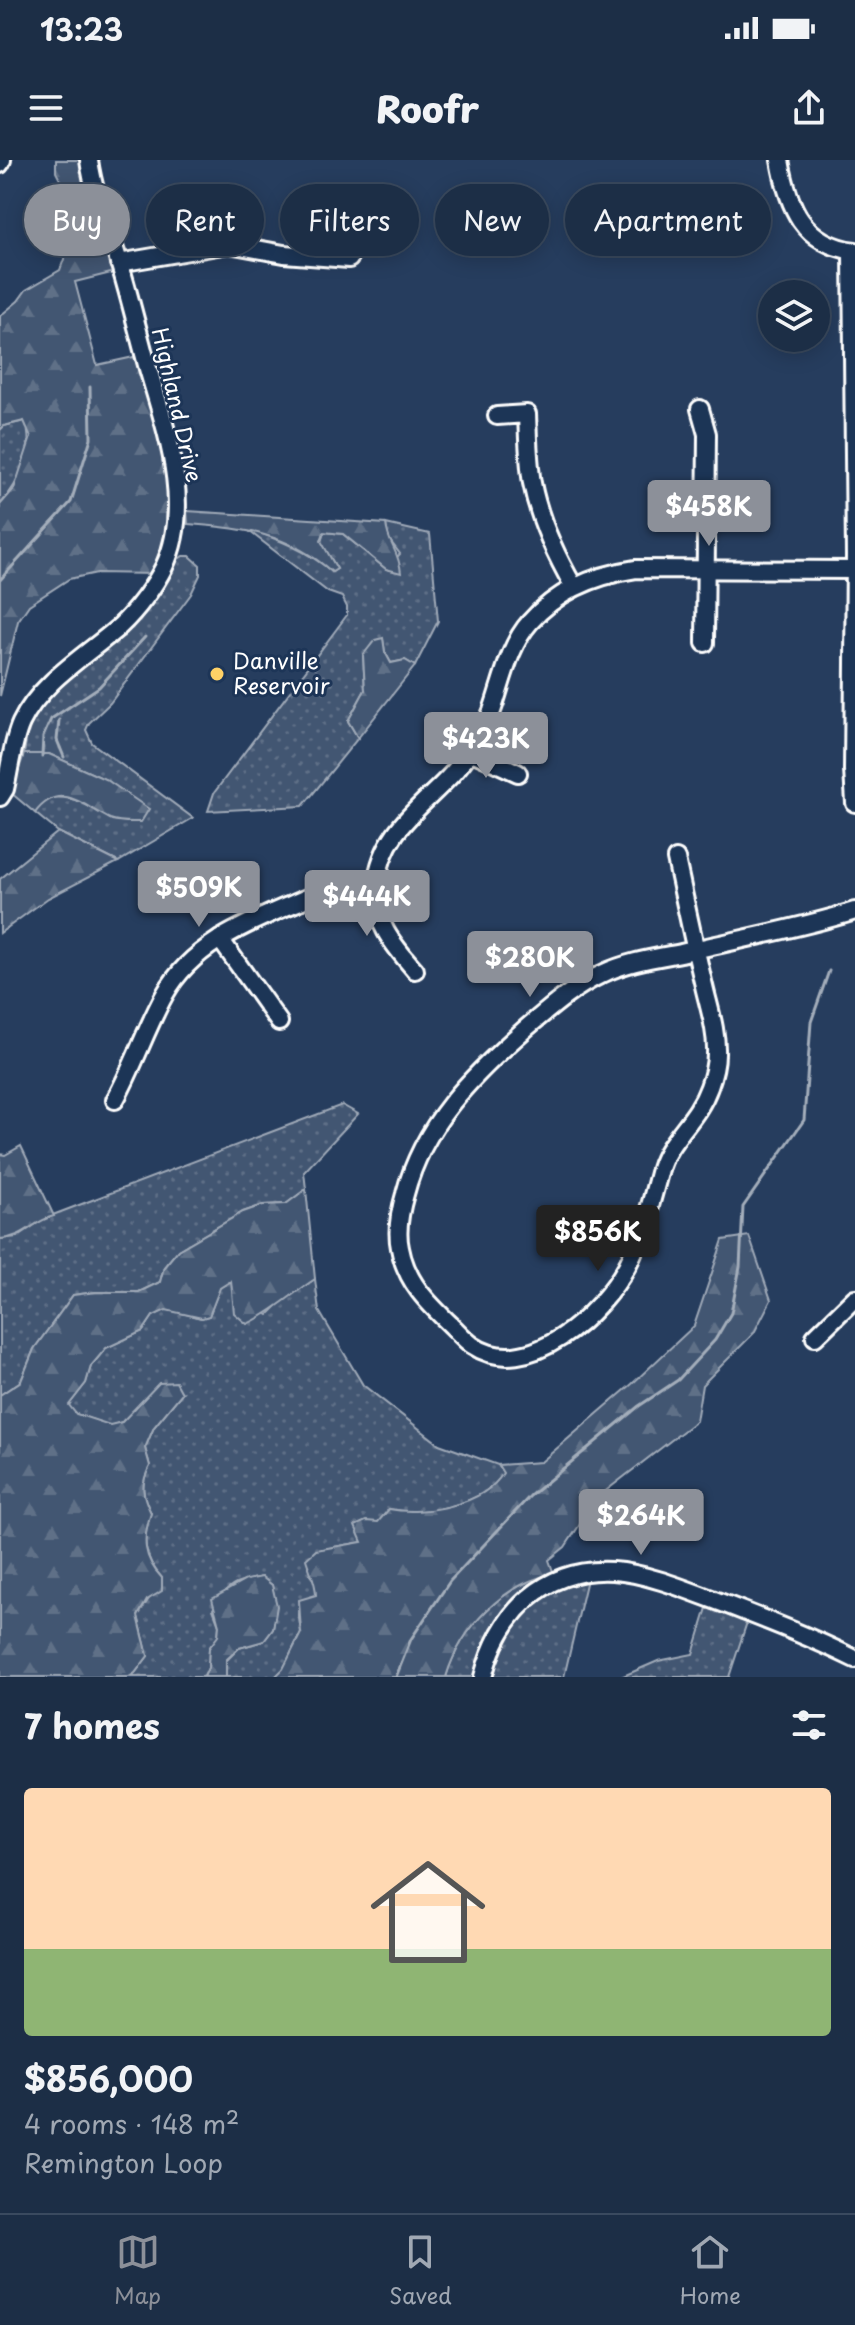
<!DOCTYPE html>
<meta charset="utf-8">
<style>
:root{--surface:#1c2e46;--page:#293a51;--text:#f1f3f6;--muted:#a0a8b3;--line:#3a4a5f;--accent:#8c9099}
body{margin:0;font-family:"Playpen Sans",sans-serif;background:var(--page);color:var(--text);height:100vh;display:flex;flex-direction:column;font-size:30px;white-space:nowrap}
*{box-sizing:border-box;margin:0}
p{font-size:26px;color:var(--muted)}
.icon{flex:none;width:44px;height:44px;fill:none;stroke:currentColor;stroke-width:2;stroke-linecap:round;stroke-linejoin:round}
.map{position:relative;height:1517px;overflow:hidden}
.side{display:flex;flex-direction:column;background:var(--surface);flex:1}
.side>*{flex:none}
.top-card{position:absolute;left:24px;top:24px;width:808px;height:72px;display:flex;gap:16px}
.controls{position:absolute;left:758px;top:120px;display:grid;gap:16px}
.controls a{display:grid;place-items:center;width:72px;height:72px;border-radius:50%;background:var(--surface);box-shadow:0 4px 20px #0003,0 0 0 2px var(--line);font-size:40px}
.price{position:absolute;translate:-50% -68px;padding:0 18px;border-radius:8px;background:var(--accent);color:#fff;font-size:26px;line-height:52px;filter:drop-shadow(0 2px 4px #0008)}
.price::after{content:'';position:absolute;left:50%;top:48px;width:24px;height:18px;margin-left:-12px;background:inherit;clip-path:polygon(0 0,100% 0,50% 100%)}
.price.on{background:#222;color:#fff}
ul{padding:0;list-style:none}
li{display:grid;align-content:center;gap:16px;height:424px;padding:0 24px}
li+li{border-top:2px solid var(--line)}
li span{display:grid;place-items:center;height:248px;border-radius:8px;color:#555}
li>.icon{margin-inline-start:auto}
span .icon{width:144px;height:144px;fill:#fffc;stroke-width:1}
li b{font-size:34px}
h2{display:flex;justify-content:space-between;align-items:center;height:96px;padding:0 24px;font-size:34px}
.pill{padding:0 28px;border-radius:36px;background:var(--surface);box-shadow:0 4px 20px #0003,0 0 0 2px var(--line);font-size:28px;line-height:72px}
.pill.on{background:var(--accent);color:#fff}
.status{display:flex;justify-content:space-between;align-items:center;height:56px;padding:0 40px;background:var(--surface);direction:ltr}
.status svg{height:22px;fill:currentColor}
header{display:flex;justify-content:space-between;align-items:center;height:104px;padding:0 24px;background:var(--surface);font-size:36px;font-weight:800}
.dock{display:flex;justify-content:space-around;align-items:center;height:112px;border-top:2px solid var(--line);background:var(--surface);font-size:22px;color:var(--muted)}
.dock a{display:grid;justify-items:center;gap:4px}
.dock .on{color:var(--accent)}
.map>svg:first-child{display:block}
.grass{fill:url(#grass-dots);stroke:#a0aab8;stroke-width:2}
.forest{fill:url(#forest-firs);stroke:#a0aab8;stroke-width:2}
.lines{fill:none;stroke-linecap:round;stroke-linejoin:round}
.stream{stroke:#a4aebb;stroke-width:3}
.minor-casing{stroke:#fff;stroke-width:22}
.minor{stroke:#1d3557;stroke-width:16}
.poi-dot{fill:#ffd166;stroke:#1d3557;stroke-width:3}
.labels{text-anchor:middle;stroke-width:6;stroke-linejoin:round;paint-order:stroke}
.street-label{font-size:22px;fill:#fff;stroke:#1d3557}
.poi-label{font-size:22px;fill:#fff;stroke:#1d3557;text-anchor:start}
</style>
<div class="status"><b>13:23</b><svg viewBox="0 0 49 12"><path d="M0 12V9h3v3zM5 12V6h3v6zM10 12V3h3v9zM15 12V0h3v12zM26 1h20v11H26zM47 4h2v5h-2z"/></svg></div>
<header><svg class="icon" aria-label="menu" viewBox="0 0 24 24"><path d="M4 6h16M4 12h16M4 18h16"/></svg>Roofr<svg class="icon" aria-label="share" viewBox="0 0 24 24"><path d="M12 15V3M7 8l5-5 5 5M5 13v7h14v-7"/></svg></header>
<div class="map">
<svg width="855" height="1517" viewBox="0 0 855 1517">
<defs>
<pattern id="grass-dots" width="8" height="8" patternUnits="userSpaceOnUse" patternTransform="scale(2)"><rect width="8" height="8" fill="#425672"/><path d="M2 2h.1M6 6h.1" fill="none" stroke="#5e6f87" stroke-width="1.8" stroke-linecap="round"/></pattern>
<pattern id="forest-firs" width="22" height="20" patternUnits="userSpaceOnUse" patternTransform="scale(2)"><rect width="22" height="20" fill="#425672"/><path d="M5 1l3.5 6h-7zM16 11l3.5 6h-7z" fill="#5e6f87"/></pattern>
</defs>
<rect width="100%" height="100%" fill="#263d5e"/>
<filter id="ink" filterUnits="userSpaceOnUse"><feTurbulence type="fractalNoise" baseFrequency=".0125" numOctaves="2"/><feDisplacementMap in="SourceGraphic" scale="16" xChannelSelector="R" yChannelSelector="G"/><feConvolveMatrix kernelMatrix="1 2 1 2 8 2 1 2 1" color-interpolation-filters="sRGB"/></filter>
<g filter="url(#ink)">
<g class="grass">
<path d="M 25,261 C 36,290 19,323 0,345 L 0,270 L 4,266 Z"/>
<path d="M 386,364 L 430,374 L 438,461 L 415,506 L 405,500 L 391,503 L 385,492 L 383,479 L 363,495 L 365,530 L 348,561 L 358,578 L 303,646 L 208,651 L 214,633 L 347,455 L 347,447 L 342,437 L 328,432 L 245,368 C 277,379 307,390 332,412 L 337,409 L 321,382 L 324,372 L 343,374 L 386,409 L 400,394 L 388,378 Z"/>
<path d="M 183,396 L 190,396 L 200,405 L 200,415 L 191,434 L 110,543 L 89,563 L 86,570 L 92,583 L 193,658 L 118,702 L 58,672 L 35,653 L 45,639 C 71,633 91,646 112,660 L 125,633 L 107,620 L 49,594 L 24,594 L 28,567 L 37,553 L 61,526 L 132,463 L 171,404 Z"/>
<polygon points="342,945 358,954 304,1012 306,1029 286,1044 263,1045 243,1052 178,1090 164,1107 160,1122 139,1132 96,1132 73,1135 34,1189 21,1221 0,1235 0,1079 17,1077 45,1058"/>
<path d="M 315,1119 L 319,1151 L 363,1225 L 439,1284 L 498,1305 L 504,1313 C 484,1345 424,1356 389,1349 L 362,1382 L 317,1390 L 310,1415 L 316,1423 L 316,1436 L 298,1452 L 301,1472 L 283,1510 L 275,1517 L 226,1517 L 226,1501 L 239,1488 L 264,1481 L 273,1469 L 276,1446 L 272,1425 L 262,1417 C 235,1422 227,1425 213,1449 L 219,1465 L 218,1477 L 209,1488 L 208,1508 L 204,1517 L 129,1517 L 135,1513 L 148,1496 L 138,1456 L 162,1418 C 143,1397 142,1379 151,1353 C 142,1335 140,1324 150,1306 L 145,1288 L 154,1267 L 182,1233 L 134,1250 L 122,1262 L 110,1266 L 76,1254 L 68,1246 L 86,1223 L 91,1206 L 106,1188 L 143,1171 L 153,1156 L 166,1149 L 201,1158 L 209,1156 L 220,1127 L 232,1121 L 234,1134 L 268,1155 L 282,1141 Z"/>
<path d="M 554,1414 L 587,1419 L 564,1517 L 446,1517 C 460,1468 504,1423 554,1414 Z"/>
<polygon points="707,1448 747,1462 729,1517 621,1517 658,1501 693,1494"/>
</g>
<g class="forest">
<path d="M 56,0 L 82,0 L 86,26 L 115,112 L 75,122 L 97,205 L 134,197 C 157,252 179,319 166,378 C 163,390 158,402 154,414 L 97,413 L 69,419 L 29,445 L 18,461 L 0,536 L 0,345 L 14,329 L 31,277 L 24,261 L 4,266 L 0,270 L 0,156 L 18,141 L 26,130 L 60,110 L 71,80 L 67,33 L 56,12 Z"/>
<path d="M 187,351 L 386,364 C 388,385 399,390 401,413 L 386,409 L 343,374 L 324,372 L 321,381 L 337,409 L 332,412 C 289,373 243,368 188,364 Z"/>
<polygon points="383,478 385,492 391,503 405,500 415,506 358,578 348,561 365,530 363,495 375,480"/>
<path d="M 24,594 L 49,594 L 107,620 L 149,649 L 141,662 C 131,662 120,663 110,659 C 82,645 60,620 35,653 L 11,633 Z"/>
<polygon points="58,672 118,702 48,738 0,773 0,719"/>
<path d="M 21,986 L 54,1056 C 33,1061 24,1078 0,1079 L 0,994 L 5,995 Z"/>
<path d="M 306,1029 L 315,1119 C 292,1134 272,1153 247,1164 L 234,1153 L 231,1121 L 220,1128 L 209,1156 L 202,1158 L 166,1150 L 153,1156 L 143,1171 L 106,1188 L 91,1206 L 86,1223 L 69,1245 L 76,1254 L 110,1265 L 122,1262 L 159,1223 L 176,1222 L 182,1233 L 154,1267 L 145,1288 L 150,1306 C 140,1324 142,1335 151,1353 C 142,1379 143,1398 162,1418 L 162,1431 L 147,1440 L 138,1456 L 148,1496 L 135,1513 L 129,1517 L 0,1517 L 0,1235 L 21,1221 L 34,1189 L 73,1135 L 96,1132 L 139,1132 L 160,1122 L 164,1107 L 178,1090 L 243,1052 L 263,1045 L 286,1044 Z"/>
<path d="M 749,1076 L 771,1140 L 754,1173 L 702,1225 L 696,1261 L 598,1337 L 565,1387 L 549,1400 L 554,1414 C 503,1423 461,1468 446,1517 L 275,1517 L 283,1509 L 301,1473 L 299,1440 L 316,1435 C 316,1422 310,1412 306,1399 L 316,1390 L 362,1382 L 355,1366 L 366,1361 L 378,1362 L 389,1349 C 424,1356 484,1345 503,1313 L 498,1305 L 541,1302 L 632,1224 L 694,1166 L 723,1080 Z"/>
<polygon points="262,1417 272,1425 277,1446 273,1469 264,1481 239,1488 226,1500 226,1517 204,1517 208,1508 209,1488 218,1476 219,1465 212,1439 246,1420"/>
</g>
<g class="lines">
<g class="stream">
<polyline points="0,420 71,342 91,278 90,227"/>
<polyline points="59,560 57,580 64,597"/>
<polyline points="42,596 43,577 51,559 99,527 145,477"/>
<polyline points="396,1517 411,1479 450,1421 530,1336 639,1246 678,1220 715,1180 731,1153 740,1107 743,1047 804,960 811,862 829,811"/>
</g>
<defs>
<g id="minor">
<path d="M 780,0 C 788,46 802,84 855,91"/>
<polyline points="0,4 2,0"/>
<polyline points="852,91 855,396 853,610 855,643"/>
<polyline points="119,103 229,84 284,94 349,99"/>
<polyline points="700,249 707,274 705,483"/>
<path d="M 497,256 L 527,254 C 528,276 528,300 532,323 C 539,360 555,394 574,427"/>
<polyline points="470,591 518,613"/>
<path d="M 0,637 L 5,629 C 10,608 12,583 21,563 C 40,522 87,495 120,466 C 137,450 154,427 164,407 C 194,344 165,268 147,205 C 138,172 130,138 120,105 C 109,69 94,37 89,0"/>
<path d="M 676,699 C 685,741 694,784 704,826 C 709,848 717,871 716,894 C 716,905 713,916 709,927 C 697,961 669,978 660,1009 C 651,1043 643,1075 627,1106 C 602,1153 528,1223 472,1185 C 465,1180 458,1172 452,1166 C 428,1143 406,1122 400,1088 C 396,1070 400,1051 405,1034 C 423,964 472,916 524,870 C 549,849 572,828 602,814 C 626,802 655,798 681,793 C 739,779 798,769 855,751"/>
<polyline points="220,779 279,862"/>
<path d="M 415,810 C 394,786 371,759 376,725 C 384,657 440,640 472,588 C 479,577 487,564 492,551 C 502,523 509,485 530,462 C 557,431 596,415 636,409 L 855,410"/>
<path d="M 115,940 C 134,906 146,868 165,834 C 191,787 241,766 288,746 C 317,734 343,720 376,723"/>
<polyline points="815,1177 855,1138"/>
<path d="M 483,1517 C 499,1453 544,1407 613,1411 C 648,1413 692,1432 725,1444 C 769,1461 813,1478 855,1499"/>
</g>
</defs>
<use href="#minor" class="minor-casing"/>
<use href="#minor" class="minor"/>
</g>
</g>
<circle class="poi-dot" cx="217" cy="514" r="8"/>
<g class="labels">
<g class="street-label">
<text transform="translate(177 245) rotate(77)" y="8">Highland Drive</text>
</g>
<g class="poi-label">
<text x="233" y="509">Danville<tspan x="233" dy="25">Reservoir</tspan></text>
</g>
</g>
</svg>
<div class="controls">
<a><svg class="icon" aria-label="layers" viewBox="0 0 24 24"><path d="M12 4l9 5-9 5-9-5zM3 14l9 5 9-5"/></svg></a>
</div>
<b class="price" style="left:709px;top:388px">$458K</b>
<b class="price" style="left:486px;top:620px">$423K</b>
<b class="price" style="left:199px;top:769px">$509K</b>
<b class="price" style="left:367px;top:778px">$444K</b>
<b class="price" style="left:530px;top:839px">$280K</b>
<b class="price on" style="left:598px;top:1113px">$856K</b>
<b class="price" style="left:641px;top:1397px">$264K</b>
<div class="top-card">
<a class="pill on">Buy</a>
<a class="pill">Rent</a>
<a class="pill">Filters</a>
<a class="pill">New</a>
<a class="pill">Apartment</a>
</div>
</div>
<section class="side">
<h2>7 homes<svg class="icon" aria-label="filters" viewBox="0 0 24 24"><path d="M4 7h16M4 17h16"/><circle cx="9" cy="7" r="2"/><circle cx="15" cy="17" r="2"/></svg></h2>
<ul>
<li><span style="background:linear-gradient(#ffd9b3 65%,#8fb573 0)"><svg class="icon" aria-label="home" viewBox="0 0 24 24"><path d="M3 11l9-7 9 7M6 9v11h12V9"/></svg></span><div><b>$856,000</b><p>4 rooms · 148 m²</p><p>Remington Loop</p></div></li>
</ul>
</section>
<nav class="dock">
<a class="on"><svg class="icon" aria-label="map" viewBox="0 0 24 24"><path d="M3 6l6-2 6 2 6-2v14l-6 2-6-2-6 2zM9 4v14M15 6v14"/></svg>Map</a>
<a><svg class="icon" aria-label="saved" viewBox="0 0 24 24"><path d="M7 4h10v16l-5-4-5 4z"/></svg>Saved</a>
<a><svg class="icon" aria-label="home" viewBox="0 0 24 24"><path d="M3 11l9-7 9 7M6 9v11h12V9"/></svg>Home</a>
</nav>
